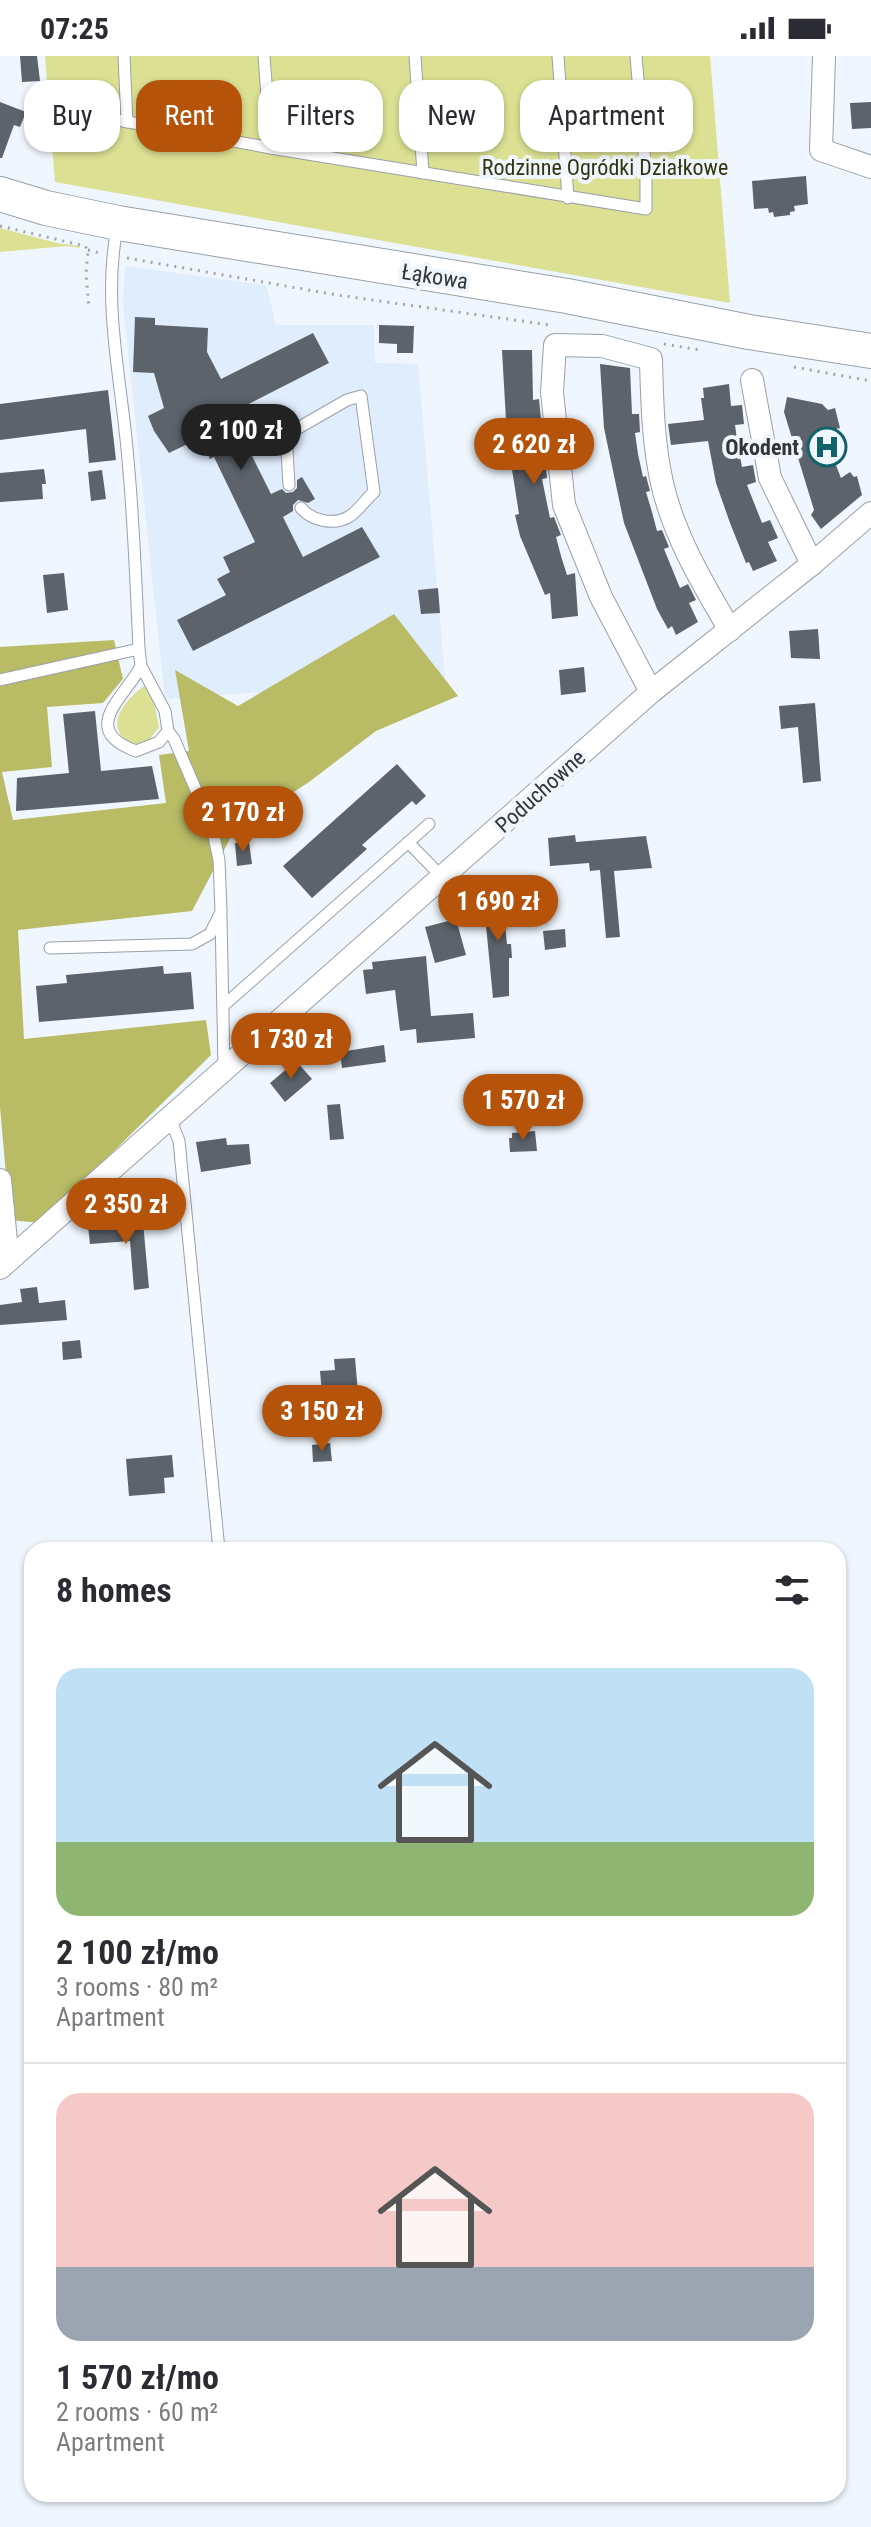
<!DOCTYPE html>
<meta charset="utf-8">
<style>
:root{--surface:#fff;--page:#f2f2f3;--text:#2b2b33;--muted:#7c7c81;--line:#e1e1e2;--accent:#b45309}
body{margin:0;font-family:"Roboto Condensed",sans-serif;background:var(--page);color:var(--text);height:100vh;display:flex;flex-direction:column;font-size:30px;white-space:nowrap}
*{box-sizing:border-box;margin:0}
p{font-size:26px;color:var(--muted)}
.icon{flex:none;width:44px;height:44px;fill:none;stroke:currentColor;stroke-width:2;stroke-linecap:round;stroke-linejoin:round}
.map{position:relative;flex:1;overflow:hidden}
.drawer{position:absolute;left:24px;top:1486px;width:822px;height:960px;display:flex;flex-direction:column;background:var(--surface);border-radius:24px;box-shadow:0 2px 6px #0004}
.drawer>*{flex:none}
.banner{position:absolute;left:24px;top:24px;width:824px;height:72px;display:flex;gap:16px}
.price{position:absolute;translate:-50% -68px;padding:0 18px;border-radius:28px;background:var(--accent);color:#fff;font-size:26px;line-height:52px;filter:drop-shadow(0 2px 4px #0008)}
.price::after{content:'';position:absolute;left:50%;top:48px;width:24px;height:18px;margin-left:-12px;background:inherit;clip-path:polygon(0 0,100% 0,50% 100%)}
.price.active{background:#222;color:#fff}
ul{padding:0;list-style:none}
li{display:grid;align-content:center;gap:16px;height:424px;padding:0 32px}
li+li{border-top:2px solid var(--line)}
li span{display:grid;place-items:center;height:248px;border-radius:24px;color:#555}
li>.icon{margin-inline-start:auto}
span .icon{width:144px;height:144px;fill:#fffc;stroke-width:1}
li b{font-size:34px}
h2{display:flex;justify-content:space-between;align-items:center;height:96px;padding:0 32px;font-size:34px}
.tag{padding:0 28px;border-radius:24px;background:var(--surface);box-shadow:0 2px 6px #0004;font-size:28px;line-height:72px}
.tag.active{background:var(--accent);color:#fff}
.status{display:flex;justify-content:space-between;align-items:center;height:56px;padding:0 40px;background:var(--surface);direction:ltr}
.status svg{height:22px;fill:currentColor}
.map>svg:first-child{display:block}
.built{fill:#e0edfd}
.green{fill:#dbe093}
.forest{fill:#b9bc65}
.building{fill:#5c636b}
.lines{fill:none;stroke-linecap:round;stroke-linejoin:round}
.service-casing{stroke:#98a0a8;stroke-width:13}
.minor-casing{stroke:#98a0a8;stroke-width:24}
.primary-casing{stroke:#98a0a8;stroke-width:36}
.path{stroke:#a1a6ac;stroke-width:3;stroke-dasharray:2 6;stroke-linecap:butt}
.service{stroke:#fff;stroke-width:11}
.minor{stroke:#fff;stroke-width:22}
.primary{stroke:#fff;stroke-width:34}
.labels{text-anchor:middle;stroke-width:8;stroke-linejoin:round;paint-order:stroke}
.park-label{font-size:22px;fill:#34350f;stroke:#eff6fd}
.street-label{font-size:22px;fill:#323539;stroke:#eff6fd}
.poi-label{font-size:22px;font-weight:bold;fill:#323539;stroke:#eff6fd;text-anchor:end}
</style>
<div class="status"><b>07:25</b><svg viewBox="0 0 49 12"><path d="M0 12V9h3v3zM5 12V6h3v6zM10 12V3h3v9zM15 12V0h3v12zM26 1h20v11H26zM47 4h2v5h-2z"/></svg></div>
<div class="map">
<svg width="871" height="2471" viewBox="0 0 871 2471">
<rect width="100%" height="100%" fill="#eff6fd"/>
<polygon class="built" points="125,210 266,229 276,269 374,269 375,307 418,308 445,623 165,643 123,248"/>
<g class="green">
<polygon points="45,0 710,0 730,247 55,126"/>
<polygon points="0,172 57,187 79,190 80,192 67,190 0,196"/>
<path d="M 144,630 L 153,642 L 159,671 L 146,688 L 139,691 C 100,676 121,647 144,630 Z"/>
</g>
<polygon class="forest" points="394,558 458,640 376,675 309,726 234,775 192,855 18,874 24,983 206,964 211,999 41,1167 10,1164 0,1051 0,591 114,584 123,623 103,647 47,651 52,711 2,716 13,764 166,747 159,699 189,695 175,614 238,650"/>
<g class="building">
<polygon points="20,0 37,0 40,25 22,26"/>
<polygon points="0,46 26,56 20,71 14,69 2,102 0,102"/>
<polygon points="871,46 871,72 852,73 850,47"/>
<polygon points="806,120 808,148 794,150 795,155 790,156 790,159 774,161 773,156 769,157 768,152 754,153 752,125"/>
<polygon points="135,261 155,262 155,269 208,272 207,296 221,323 313,277 329,307 239,353 253,381 245,386 271,438 282,433 286,437 293,436 297,432 297,424 302,421 315,443 308,447 298,444 293,449 293,455 283,461 303,501 362,471 380,501 193,595 177,564 226,539 217,523 230,516 223,501 255,486 214,401 210,403 200,382 169,397 154,375 148,360 164,352 154,317 133,316"/>
<polygon points="379,269 414,270 413,297 397,297 397,288 379,287"/>
<polygon points="502,294 532,294 533,344 539,343 541,363 534,363 538,404 545,403 547,422 542,423 550,462 554,461 561,479 556,481 561,500 567,519 575,517 578,560 552,563 550,537 545,539 520,480 515,459 519,458 507,382"/>
<polygon points="600,308 630,312 632,358 639,358 640,376 635,377 638,398 643,421 646,420 650,435 646,436 652,456 657,475 662,474 669,491 664,493 680,532 688,528 696,544 689,547 698,566 676,579 672,570 668,573 657,553 624,467 604,372"/>
<polygon points="729,328 731,350 742,349 744,368 735,369 738,390 742,411 753,409 756,426 747,429 762,467 770,464 778,482 768,486 777,505 753,515 749,506 746,507 730,467 716,427 708,385 671,389 668,368 704,364 701,342 704,342 703,332"/>
<polygon points="108,334 116,404 89,407 86,373 0,384 0,348"/>
<polygon points="787,341 822,348 828,354 835,352 840,372 823,376 841,422 850,416 854,421 857,420 862,439 821,473 811,459 814,454 784,356"/>
<polygon points="44,413 46,428 42,428 43,443 0,446 0,417"/>
<polygon points="102,414 106,443 91,445 88,416"/>
<polygon points="64,517 68,554 47,557 43,519"/>
<polygon points="438,532 440,557 421,558 418,534"/>
<polygon points="818,573 820,603 791,602 789,575"/>
<polygon points="584,611 586,636 561,639 559,614"/>
<polygon points="815,647 821,725 803,727 798,671 781,673 779,650"/>
<polygon points="95,655 101,715 152,710 159,743 16,755 17,722 69,717 63,658"/>
<polygon points="397,708 426,740 416,749 412,745 362,789 367,793 312,842 283,810"/>
<polygon points="575,779 576,786 646,780 652,812 614,815 620,881 606,882 600,814 590,815 589,807 550,810 548,782"/>
<polygon points="249,786 252,808 237,810 235,787"/>
<polygon points="506,837 508,860 504,860 507,888 511,888 512,902 509,902 509,940 493,942 483,838"/>
<polygon points="456,863 466,899 435,907 425,871"/>
<polygon points="565,873 566,891 545,894 543,875"/>
<polygon points="426,900 431,960 473,957 475,982 417,987 416,973 400,975 395,934 366,938 363,914 373,913 372,906"/>
<polygon points="163,910 164,918 191,916 194,953 39,966 36,930 67,927 66,919"/>
<polygon points="384,989 386,1006 342,1012 340,996"/>
<polygon points="296,1005 312,1023 285,1046 270,1027"/>
<polygon points="340,1048 344,1083 330,1084 327,1049"/>
<polygon points="535,1075 537,1095 510,1096 509,1082 512,1082 512,1077"/>
<polygon points="226,1082 227,1089 249,1088 251,1108 201,1116 196,1086"/>
<polygon points="144,1137 167,1137 168,1166 146,1167"/>
<polygon points="143,1166 149,1232 134,1234 130,1185 90,1188 88,1170"/>
<polygon points="37,1231 39,1247 65,1244 67,1264 0,1269 0,1249 22,1246 20,1233"/>
<polygon points="80,1284 82,1302 63,1304 62,1286"/>
<polygon points="355,1302 359,1348 323,1350 320,1315 335,1314 334,1303"/>
<polygon points="330,1387 332,1405 313,1406 312,1389"/>
<polygon points="172,1399 174,1421 164,1422 165,1437 129,1440 126,1403"/>
</g>
<g class="lines">
<defs>
<g id="service">
<polyline points="124,0 127,66"/>
<polyline points="264,0 271,92"/>
<polyline points="415,0 423,117"/>
<polyline points="558,0 568,142"/>
<polyline points="68,55 271,92 646,153 646,119 636,0"/>
<path d="M 117,172 C 102,249 122,326 128,404 C 134,467 136,530 139,593"/>
<path d="M 289,429 L 286,379 L 347,344 L 361,340 L 374,436 C 366,443 358,455 350,460 C 335,470 312,465 301,452"/>
<path d="M 0,624 L 139,593 L 141,610 L 165,655 L 168,675 L 159,686 L 136,695 C 77,674 126,640 141,610"/>
<polyline points="408,786 442,821"/>
<polyline points="221,860 224,1011"/>
<polyline points="50,892 192,888 210,878 221,856 219,804 212,771 174,683 168,675"/>
<polyline points="223,950 429,768"/>
<polyline points="170,1062 179,1085 219,1494"/>
</g>
<g id="minor">
<polyline points="824,0 821,94 871,111"/>
<polyline points="752,324 770,422 812,508"/>
<path d="M 651,636 L 601,541 L 564,449 L 552,336 L 555,289 L 602,290 L 651,303 C 652,344 653,387 662,427 C 674,480 703,528 730,574"/>
<polyline points="0,1124 8,1205"/>
<polyline points="0,1212 651,636 812,508 871,457"/>
</g>
<polyline id="primary" points="0,138 46,152 118,167 567,240 749,276 871,295"/>
</defs>
<use href="#service" class="service-casing"/>
<use href="#minor" class="minor-casing"/>
<use href="#primary" class="primary-casing"/>
<g class="path">
<polyline points="0,170 85,190 88,194 86,218 89,252"/>
<polyline points="88,194 100,197"/>
<polyline points="127,202 337,239 550,269"/>
<polyline points="664,288 700,294"/>
<polyline points="794,311 871,325"/>
</g>
<use href="#service" class="service"/>
<use href="#minor" class="minor"/>
<use href="#primary" class="primary"/>
</g>
<defs>
<symbol id="hospital-ring" viewBox="-11 -11 22 22"><circle r="9.5" fill="#eff6fd" stroke="#13616b" stroke-width="1.5"/><path d="M-5-5h3v3.5h4V-5h3V5h-3V1.5h-4V5h-3Z" fill="#13616b"/></symbol>
</defs>
<g fill-rule="evenodd">
<use href="#hospital-ring" x="805" y="369" width="44" height="44"/>
</g>
<g class="labels">
<g class="park-label">
<text x="605" y="119">Rodzinne Ogródki Działkowe</text>
</g>
<g class="street-label">
<text transform="translate(435 220) rotate(9)" y="8">Łąkowa</text>
<text transform="translate(540 735) rotate(-42)" y="8">Poduchowne</text>
</g>
<g class="poi-label">
<text x="799" y="399">Okodent</text>
</g>
</g>
</svg>
<b class="price active" style="left:241px;top:416px">2 100 zł</b>
<b class="price" style="left:534px;top:430px">2 620 zł</b>
<b class="price" style="left:243px;top:798px">2 170 zł</b>
<b class="price" style="left:498px;top:887px">1 690 zł</b>
<b class="price" style="left:291px;top:1025px">1 730 zł</b>
<b class="price" style="left:523px;top:1086px">1 570 zł</b>
<b class="price" style="left:126px;top:1190px">2 350 zł</b>
<b class="price" style="left:322px;top:1397px">3 150 zł</b>
<div class="banner">
<a class="tag">Buy</a>
<a class="tag active">Rent</a>
<a class="tag">Filters</a>
<a class="tag">New</a>
<a class="tag">Apartment</a>
</div>
<section class="drawer">
<h2>8 homes<svg class="icon" aria-label="filters" viewBox="0 0 24 24"><path d="M4 7h16M4 17h16"/><circle cx="9" cy="7" r="2"/><circle cx="15" cy="17" r="2"/></svg></h2>
<ul>
<li><span style="background:linear-gradient(#bfe0f5 70%,#8fb573 0)"><svg class="icon" aria-label="home" viewBox="0 0 24 24"><path d="M3 11l9-7 9 7M6 9v11h12V9"/></svg></span><div><b>2 100 zł/mo</b><p>3 rooms · 80 m²</p><p>Apartment</p></div></li>
<li><span style="background:linear-gradient(#f6c9c9 70%,#9aa5b1 0)"><svg class="icon" aria-label="home" viewBox="0 0 24 24"><path d="M3 11l9-7 9 7M6 9v11h12V9"/></svg></span><div><b>1 570 zł/mo</b><p>2 rooms · 60 m²</p><p>Apartment</p></div></li>
</ul>
</section>
</div>
